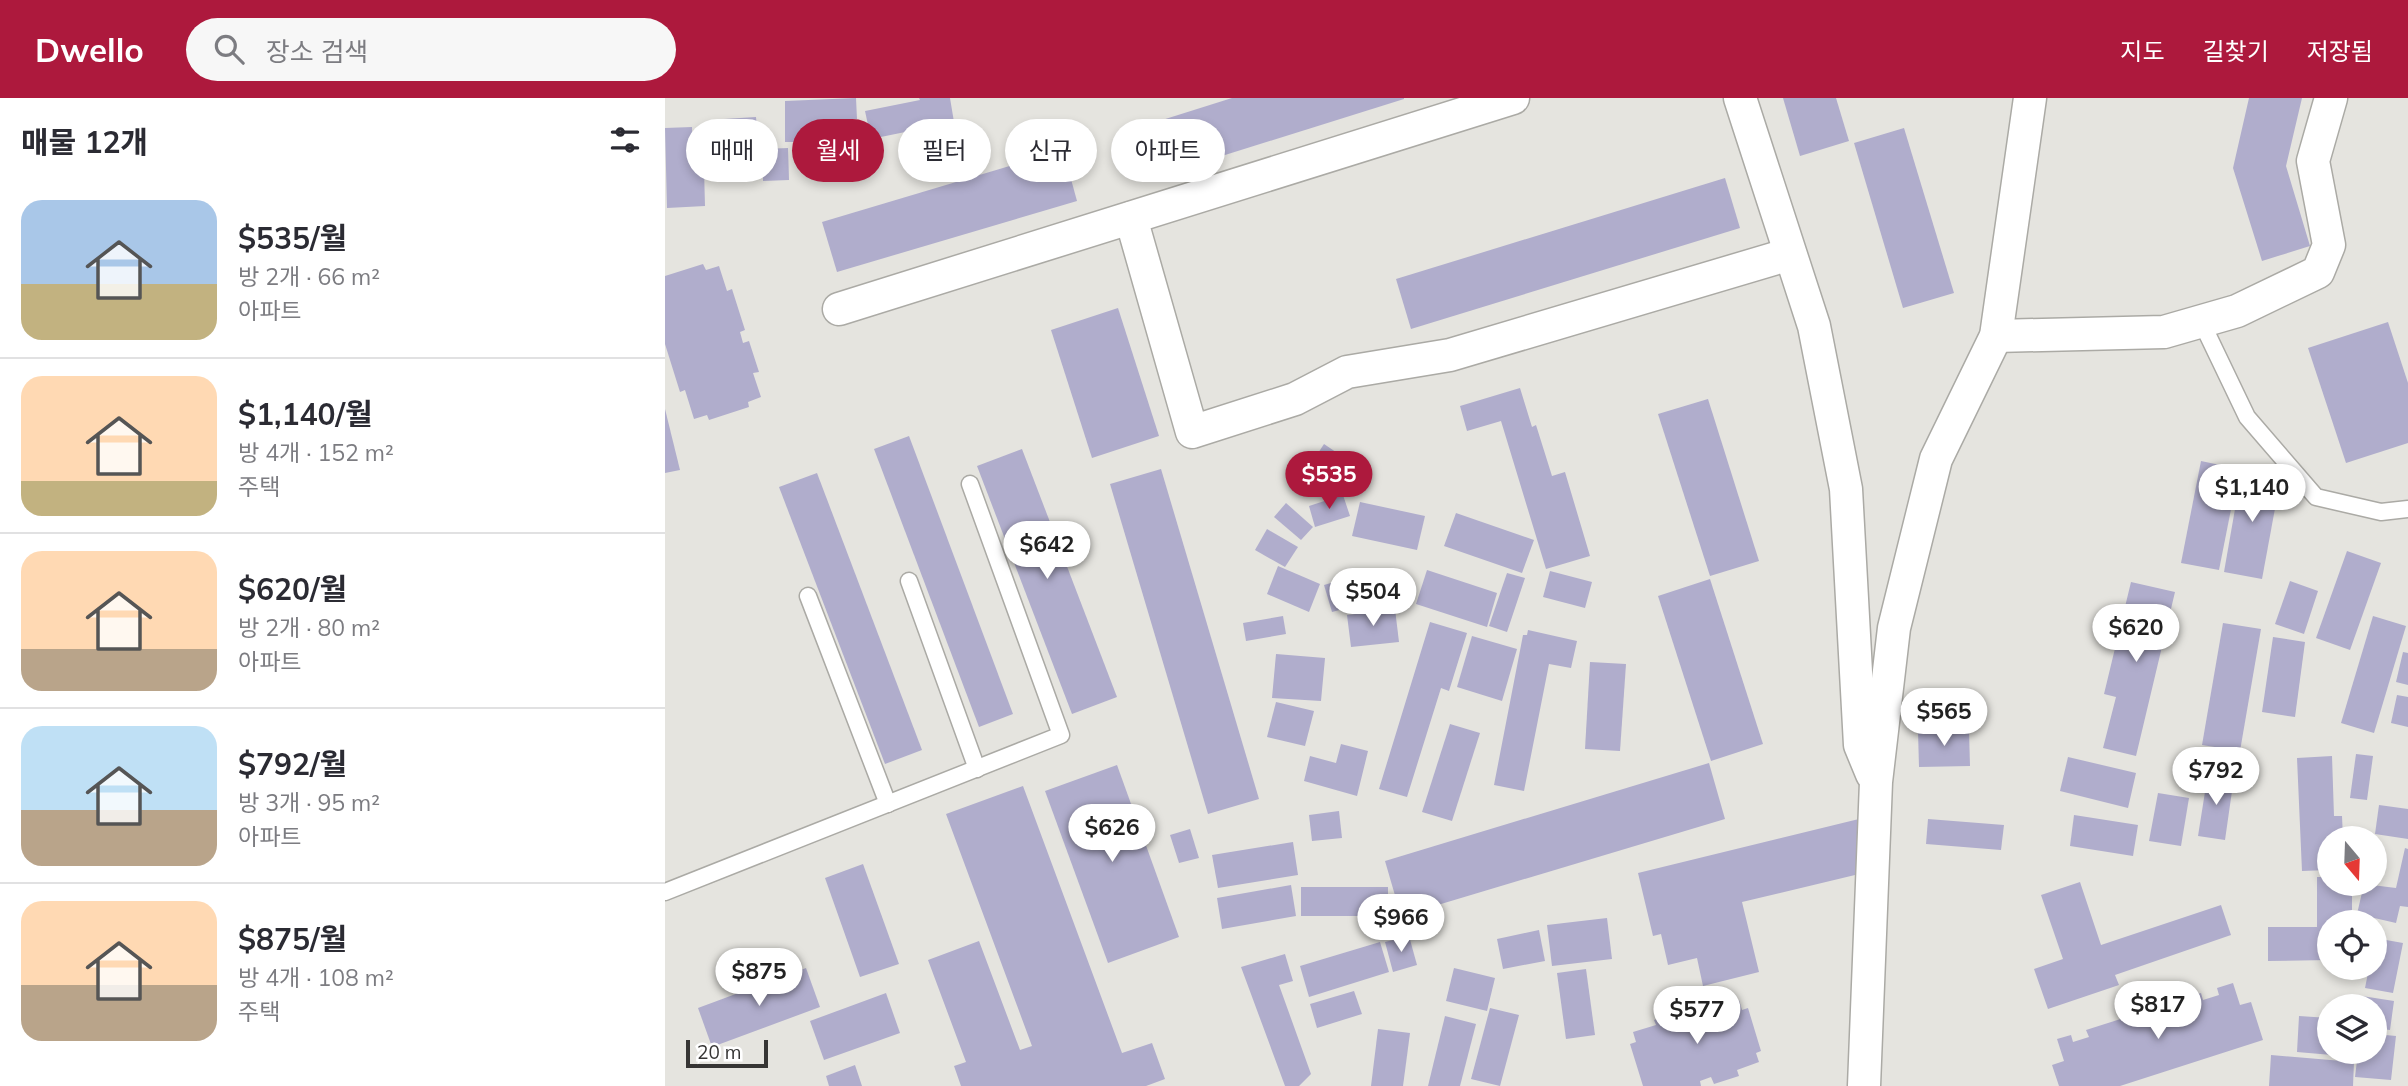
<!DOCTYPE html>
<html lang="ko">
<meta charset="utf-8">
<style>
:root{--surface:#fff;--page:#f7f7f7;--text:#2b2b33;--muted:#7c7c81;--line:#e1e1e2;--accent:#ad193d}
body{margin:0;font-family:Mulish,"Noto Sans KR",sans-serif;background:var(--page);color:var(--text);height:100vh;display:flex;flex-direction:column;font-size:26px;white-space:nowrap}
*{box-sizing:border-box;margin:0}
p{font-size:23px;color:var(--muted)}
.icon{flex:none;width:38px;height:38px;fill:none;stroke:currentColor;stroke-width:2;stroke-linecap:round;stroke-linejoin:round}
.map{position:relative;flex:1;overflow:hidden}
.side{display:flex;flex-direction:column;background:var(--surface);width:665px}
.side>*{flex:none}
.top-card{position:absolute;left:21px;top:21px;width:665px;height:63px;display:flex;gap:14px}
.needle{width:46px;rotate:161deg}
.buttons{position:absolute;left:1652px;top:728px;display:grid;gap:14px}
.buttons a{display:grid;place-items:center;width:70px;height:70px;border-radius:50%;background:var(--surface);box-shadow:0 4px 10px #0003;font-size:35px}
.scale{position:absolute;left:21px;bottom:18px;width:82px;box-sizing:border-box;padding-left:7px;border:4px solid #363534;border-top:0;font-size:19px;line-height:24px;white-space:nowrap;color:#363534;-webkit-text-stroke:5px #fff;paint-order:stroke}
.price{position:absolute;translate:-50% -60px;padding:0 16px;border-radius:24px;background:#fff;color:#222;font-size:23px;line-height:46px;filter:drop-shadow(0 2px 4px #0008)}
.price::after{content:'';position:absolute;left:50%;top:42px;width:21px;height:16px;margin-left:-10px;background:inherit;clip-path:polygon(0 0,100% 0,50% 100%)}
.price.on{background:var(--accent);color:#fff}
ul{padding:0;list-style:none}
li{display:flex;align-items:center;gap:21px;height:175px;padding:0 21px}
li+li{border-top:2px solid var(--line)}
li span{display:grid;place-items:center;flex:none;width:196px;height:140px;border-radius:21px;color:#555}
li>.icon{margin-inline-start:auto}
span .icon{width:84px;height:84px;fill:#fffc;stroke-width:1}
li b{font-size:30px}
h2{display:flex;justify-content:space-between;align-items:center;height:84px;padding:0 21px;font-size:30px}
.pill{padding:0 24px;border-radius:32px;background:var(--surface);box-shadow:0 4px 10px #0003;font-size:24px;line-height:63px}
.pill.on{background:var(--accent);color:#fff}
header{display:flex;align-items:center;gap:42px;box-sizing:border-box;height:98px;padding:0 35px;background:var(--accent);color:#fff}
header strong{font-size:33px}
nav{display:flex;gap:38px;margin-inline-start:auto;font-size:24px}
.search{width:490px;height:63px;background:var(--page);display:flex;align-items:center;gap:18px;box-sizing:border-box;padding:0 24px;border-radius:38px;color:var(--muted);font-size:26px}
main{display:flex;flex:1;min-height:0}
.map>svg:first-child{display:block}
.building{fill:#b0adcc}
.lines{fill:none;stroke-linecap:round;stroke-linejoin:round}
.lane-casing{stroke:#abaaa5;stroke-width:19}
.street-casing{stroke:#abaaa5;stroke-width:35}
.lane{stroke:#fff;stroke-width:16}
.street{stroke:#fff;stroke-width:32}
</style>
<header>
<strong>Dwello</strong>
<div class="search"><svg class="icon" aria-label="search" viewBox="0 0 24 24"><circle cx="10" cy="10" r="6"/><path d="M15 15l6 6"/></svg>장소 검색</div>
<nav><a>지도</a><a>길찾기</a><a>저장됨</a></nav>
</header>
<main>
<section class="side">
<h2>매물 12개<svg class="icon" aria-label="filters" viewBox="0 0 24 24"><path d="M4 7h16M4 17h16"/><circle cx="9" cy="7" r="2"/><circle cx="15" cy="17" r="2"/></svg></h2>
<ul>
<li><span style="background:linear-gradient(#a9c7e8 60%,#c2b280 0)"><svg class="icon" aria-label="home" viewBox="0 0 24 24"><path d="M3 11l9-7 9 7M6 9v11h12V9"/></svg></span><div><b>$535/월</b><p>방 2개 · 66 m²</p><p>아파트</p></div></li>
<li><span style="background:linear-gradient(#ffd9b3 75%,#c2b280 0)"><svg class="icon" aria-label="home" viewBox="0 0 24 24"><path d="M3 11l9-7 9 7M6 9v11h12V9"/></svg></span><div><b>$1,140/월</b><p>방 4개 · 152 m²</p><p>주택</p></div></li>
<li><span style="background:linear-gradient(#ffd9b3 70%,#b9a48a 0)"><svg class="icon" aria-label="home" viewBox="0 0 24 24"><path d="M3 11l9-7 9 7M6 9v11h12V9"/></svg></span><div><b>$620/월</b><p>방 2개 · 80 m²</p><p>아파트</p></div></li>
<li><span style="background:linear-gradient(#bfe0f5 60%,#b9a48a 0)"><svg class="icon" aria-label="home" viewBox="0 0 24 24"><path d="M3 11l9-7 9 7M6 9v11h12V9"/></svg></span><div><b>$792/월</b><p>방 3개 · 95 m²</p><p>아파트</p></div></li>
<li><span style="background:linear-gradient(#ffd9b3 60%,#b9a48a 0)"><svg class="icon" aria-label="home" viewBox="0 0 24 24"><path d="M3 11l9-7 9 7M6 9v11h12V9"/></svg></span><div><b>$875/월</b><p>방 4개 · 108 m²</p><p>주택</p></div></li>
</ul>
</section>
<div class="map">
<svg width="1743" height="988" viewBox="0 0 1743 988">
<rect width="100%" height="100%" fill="#e5e4df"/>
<g class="building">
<polygon points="191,0 192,21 170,22 170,44 120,44 120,3"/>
<polygon points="254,0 285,0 289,24 206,41 200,13 255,2"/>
<polygon points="567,0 739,0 739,1 509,73 494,23"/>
<polygon points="1118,0 1171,0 1184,43 1135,58"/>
<polygon points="1584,0 1637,0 1621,68 1645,148 1597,163 1568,70"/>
<polygon points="91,19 95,70 62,72 59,21"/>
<polygon points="27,29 28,71 39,71 40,108 2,110 0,30"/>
<polygon points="1239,30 1289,195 1238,210 1189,45"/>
<polygon points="123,50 124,82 98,83 97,51"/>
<polygon points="398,52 412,103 172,174 157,124"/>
<polygon points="1060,80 1075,130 746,231 731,181"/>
<polygon points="38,166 41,172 54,168 62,193 67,191 80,232 75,234 78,245 84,243 94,274 88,275 96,299 83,304 84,309 44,322 42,317 29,321 20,292 15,294 0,246 0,178"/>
<polygon points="453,210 494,338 427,360 386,232"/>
<polygon points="1723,224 1743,285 1743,345 1681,365 1643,250"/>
<polygon points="855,290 867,329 871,327 887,378 900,374 925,458 881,471 836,323 802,333 795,308"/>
<polygon points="1043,301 1094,463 1045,478 993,316"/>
<polygon points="0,311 15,372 0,375"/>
<polygon points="244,338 348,616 314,629 209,351"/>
<polygon points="659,346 693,369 678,391 644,369"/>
<polygon points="357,351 452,599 407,616 312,368"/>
<polygon points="1536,363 1574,371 1554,472 1516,465"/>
<polygon points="496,371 594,701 543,716 445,386"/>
<polygon points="1577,371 1616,378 1597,481 1559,474"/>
<polygon points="152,375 257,652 220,666 114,389"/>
<polygon points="678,397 685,418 650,429 644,408"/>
<polygon points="695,404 760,418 752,452 687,438"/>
<polygon points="621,405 648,429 636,442 609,419"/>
<polygon points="791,415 869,442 857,475 779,448"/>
<polygon points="602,431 633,449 620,469 590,452"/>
<polygon points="1682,453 1716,465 1685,552 1651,540"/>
<polygon points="613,468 655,486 644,514 602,496"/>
<polygon points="762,472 832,495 822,529 751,506"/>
<polygon points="885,473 927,484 920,510 878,499"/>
<polygon points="842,475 860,480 842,534 824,528"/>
<polygon points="693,477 700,505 667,514 659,487"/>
<polygon points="1045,481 1098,646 1046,663 993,498"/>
<polygon points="1625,483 1653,493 1639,536 1610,526"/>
<polygon points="1466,484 1510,494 1471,658 1438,650 1451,599 1439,596"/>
<polygon points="730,511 734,544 686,549 682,517"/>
<polygon points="618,518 621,536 581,543 578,525"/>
<polygon points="1708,518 1741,528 1709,635 1676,625"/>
<polygon points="765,524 802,535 784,593 776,590 742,699 714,691"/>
<polygon points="1558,525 1596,531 1575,653 1537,647"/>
<polygon points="863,532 912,543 906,570 884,566 859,693 829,687 858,537 862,537"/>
<polygon points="807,538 852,551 837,603 792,589"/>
<polygon points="1608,539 1640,544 1630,619 1597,614"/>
<polygon points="1738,554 1743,555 1743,587 1731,584"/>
<polygon points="611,556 660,560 656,603 607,600"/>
<polygon points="925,564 961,566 955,653 920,651"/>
<polygon points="1732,597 1743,599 1743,629 1726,625"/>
<polygon points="611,604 649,613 640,648 602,639"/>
<polygon points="785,626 815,635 787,723 757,714"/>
<polygon points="1304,632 1305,668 1254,669 1253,633"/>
<polygon points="676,646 703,653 692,698 639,683 645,658 671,665"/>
<polygon points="1691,656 1708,658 1702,702 1685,700"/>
<polygon points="1667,658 1669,718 1677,718 1678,740 1664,740 1664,772 1637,773 1632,660"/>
<polygon points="1403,659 1471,675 1463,710 1395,693"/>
<polygon points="1044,665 1060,721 736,818 720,763"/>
<polygon points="452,667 514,839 443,865 380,693"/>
<polygon points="1543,675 1569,679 1560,742 1533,738"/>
<polygon points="358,688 457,955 487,945 500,981 481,988 296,988 289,968 301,964 263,862 314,843 355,952 367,948 281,716"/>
<polygon points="1493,695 1524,700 1516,748 1484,743"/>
<polygon points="1714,707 1743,711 1743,741 1710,736"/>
<polygon points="674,713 677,740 647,743 644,717"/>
<polygon points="1409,717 1473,727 1468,758 1405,748"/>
<polygon points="1198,720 1190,777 1077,804 1094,874 1038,888 1032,860 1003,867 996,836 988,838 973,775"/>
<polygon points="1263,721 1339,727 1336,752 1261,746"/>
<polygon points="525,731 534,760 514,765 505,737"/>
<polygon points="628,744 633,777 553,790 547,757"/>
<polygon points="1740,750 1743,751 1743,809 1735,808 1731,825 1692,816 1699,786 1731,790"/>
<polygon points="198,766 234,866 195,879 160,780"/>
<polygon points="1652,779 1664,779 1664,786 1687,786 1687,824 1664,824 1664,862 1603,863 1603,829 1652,829"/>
<polygon points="1415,784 1436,847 1556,807 1566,837 1450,877 1454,887 1383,911 1369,871 1398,861 1376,797"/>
<polygon points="626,787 631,818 557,831 552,800"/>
<rect x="636" y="789" width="87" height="29"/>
<polygon points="942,820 947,861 887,868 882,827"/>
<polygon points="874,832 880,863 838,871 832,841"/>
<polygon points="744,838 752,867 728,874 720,844"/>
<polygon points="1710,840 1738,845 1728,895 1700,890 1704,870 1710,870"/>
<polygon points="715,844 724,874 644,899 635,868"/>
<polygon points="620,856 628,883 614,887 646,976 634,988 620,988 576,869"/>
<polygon points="141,870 155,909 47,949 33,910"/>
<polygon points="789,870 830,880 822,913 781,903"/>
<polygon points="921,871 930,937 901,941 892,875"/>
<polygon points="1568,885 1575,907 1586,904 1598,942 1455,988 1394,988 1387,967 1399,963 1392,941 1406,937 1408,944 1424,939 1421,932 1465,918 1467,925 1495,916 1493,909 1536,895 1538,902 1554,897 1552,890"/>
<polygon points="689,893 697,916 652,930 645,906"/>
<polygon points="221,895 235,935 159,962 145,923"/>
<polygon points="1697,898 1729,903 1725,932 1710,930 1710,908 1695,908"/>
<polygon points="1074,902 1077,912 1083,910 1096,953 1091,955 1094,964 1072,972 1074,978 1049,986 1046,979 1035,983 1036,988 978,988 965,946 971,944 968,934 991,927 989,922 1013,914 1015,920 1027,916 1025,910 1051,903 1052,908"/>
<polygon points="825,910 854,917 835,988 806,981"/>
<polygon points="780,918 811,926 795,988 763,988"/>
<polygon points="1634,918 1664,920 1664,954 1668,954 1667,957 1632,954"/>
<polygon points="713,931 745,935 738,988 706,988"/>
<polygon points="1710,936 1731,938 1726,982 1690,979 1693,954 1710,954"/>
<polygon points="1606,957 1689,964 1688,988 1604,988"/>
<polygon points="190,967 197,988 164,988 161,978"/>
</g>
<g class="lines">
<defs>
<g id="lane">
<polyline points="1536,223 1582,319 1651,399 1716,414 1743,411"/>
<polyline points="244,483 312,671"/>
<polyline points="143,498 223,706"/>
<polyline points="0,794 396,637 305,386"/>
</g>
<g id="street">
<polyline points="1075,0 1149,228 1181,391 1195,647 1207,676"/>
<polyline points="466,120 527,334 630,301 682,274 785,257 1125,156"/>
<polyline points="174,211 848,0"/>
<polyline points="1331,238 1499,234 1572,213 1653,174 1664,147 1648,63 1666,0"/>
<polyline points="1199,988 1211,684 1229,530 1271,361 1331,238 1365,0"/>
</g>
</defs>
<use href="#lane" class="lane-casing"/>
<use href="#street" class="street-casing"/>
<use href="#lane" class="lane"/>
<use href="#street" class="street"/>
</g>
</svg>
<div class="buttons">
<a><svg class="needle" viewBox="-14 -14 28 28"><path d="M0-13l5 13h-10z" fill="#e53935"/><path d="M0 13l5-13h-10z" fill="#7c7c81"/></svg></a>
<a><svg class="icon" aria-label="locate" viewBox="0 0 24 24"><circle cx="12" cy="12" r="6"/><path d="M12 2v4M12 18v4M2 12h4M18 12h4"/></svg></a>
<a><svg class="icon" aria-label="layers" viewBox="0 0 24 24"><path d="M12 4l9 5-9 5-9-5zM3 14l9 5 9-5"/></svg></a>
</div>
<div class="scale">20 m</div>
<b class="price on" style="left:664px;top:413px">$535</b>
<b class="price" style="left:1587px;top:426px">$1,140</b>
<b class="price" style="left:382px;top:483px">$642</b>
<b class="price" style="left:708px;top:530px">$504</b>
<b class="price" style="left:1471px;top:566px">$620</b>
<b class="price" style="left:1279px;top:650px">$565</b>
<b class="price" style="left:1551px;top:709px">$792</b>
<b class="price" style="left:447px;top:766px">$626</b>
<b class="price" style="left:736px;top:856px">$966</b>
<b class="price" style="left:94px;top:910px">$875</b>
<b class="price" style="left:1493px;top:943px">$817</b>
<b class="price" style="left:1032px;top:948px">$577</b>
<div class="top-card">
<a class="pill">매매</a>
<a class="pill on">월세</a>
<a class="pill">필터</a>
<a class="pill">신규</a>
<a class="pill">아파트</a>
</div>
</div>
</main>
